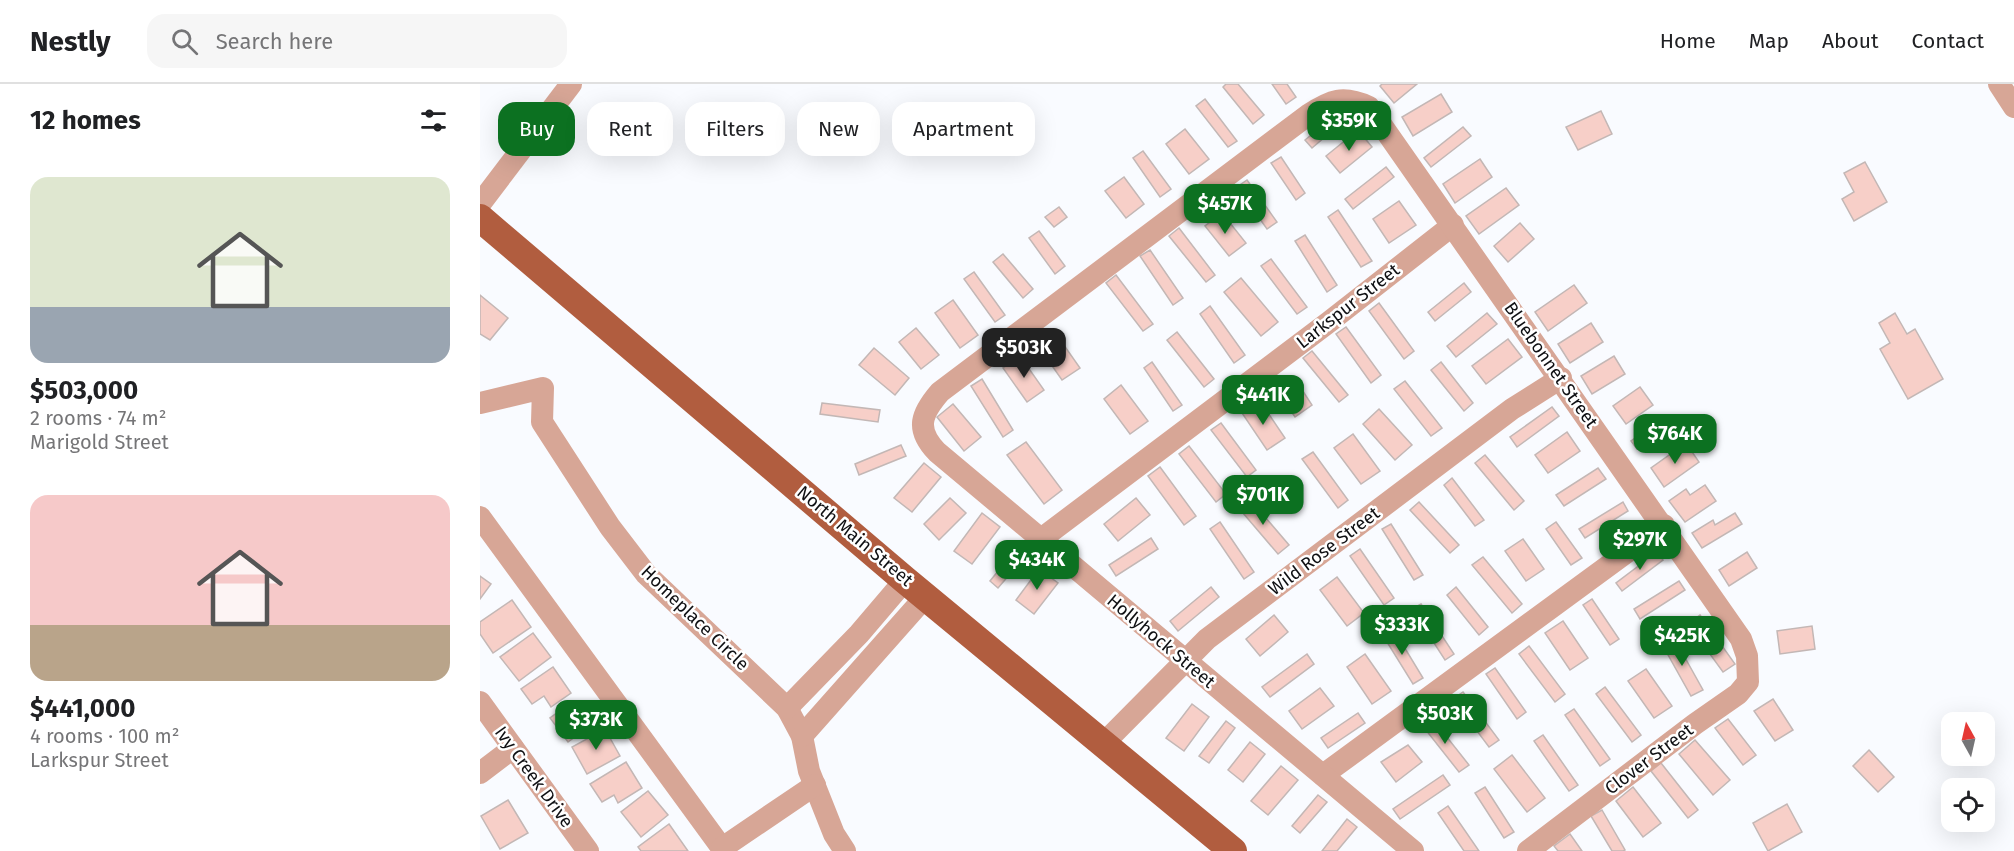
<!DOCTYPE html>
<meta charset="utf-8">
<style>
:root{--surface:#fff;--page:#f6f6f6;--text:#202124;--muted:#757577;--line:#e0e0e0;--accent:#0c7121}
body{margin:0;font-family:"Fira Sans",sans-serif;background:var(--page);color:var(--text);height:100vh;display:flex;flex-direction:column;font-size:22px;white-space:nowrap}
*{box-sizing:border-box;margin:0}
p{font-size:20px;color:var(--muted)}
.icon{flex:none;width:33px;height:33px;fill:none;stroke:currentColor;stroke-width:2;stroke-linecap:round;stroke-linejoin:round}
.map{position:relative;flex:1;overflow:hidden}
.details{display:flex;flex-direction:column;background:var(--surface);width:480px}
.details>*{flex:none}
.banner{position:absolute;left:18px;top:18px;width:570px;height:54px;display:flex;gap:12px}
.needle{width:39px;rotate:352deg}
.tools{position:absolute;left:1461px;top:628px;display:grid;gap:12px}
.tools a{display:grid;place-items:center;width:54px;height:54px;border-radius:12px;background:var(--surface);box-shadow:0 6px 24px #0002;font-size:30px}
.price{position:absolute;translate:-50% -51px;padding:0 14px;border-radius:12px;background:var(--accent);color:#fff;font-size:20px;line-height:39px;filter:drop-shadow(0 2px 3px #0008)}
.price::after{content:'';position:absolute;left:50%;top:36px;width:18px;height:14px;margin-left:-9px;background:inherit;clip-path:polygon(0 0,100% 0,50% 100%)}
.price.current{background:#222;color:#fff}
ul{padding:0;list-style:none}
li{display:grid;align-content:center;gap:12px;height:318px;padding:0 30px}
li span{display:grid;place-items:center;height:186px;border-radius:18px;color:#555}
li>.icon{margin-inline-start:auto}
span .icon{width:108px;height:108px;fill:#fffc;stroke-width:1}
li b{font-size:26px}
h2{display:flex;justify-content:space-between;align-items:center;height:72px;padding:0 30px;font-size:26px}
.pill{padding:0 21px;border-radius:18px;background:var(--surface);box-shadow:0 6px 24px #0002;font-size:21px;line-height:54px}
.pill.current{background:var(--accent);color:#fff}
header{display:flex;align-items:center;gap:36px;box-sizing:border-box;height:84px;padding:0 30px;background:var(--surface);border-bottom:2px solid var(--line)}
header strong{font-size:28px}
nav{display:flex;gap:33px;margin-inline-start:auto;font-size:21px}
.search{width:420px;height:54px;background:var(--page);display:flex;align-items:center;gap:15px;box-sizing:border-box;padding:0 21px;border-radius:18px;color:var(--muted);font-size:22px}
main{display:flex;flex:1;min-height:0}
.map>svg:first-child{display:block}
.building{fill:#f7cfc8;stroke:#c3b7b5;stroke-width:1.5}
.lines{fill:none;stroke-linecap:round;stroke-linejoin:round}
.minor{stroke:#d7a696;stroke-width:22}
.major{stroke:#b15d3f;stroke-width:28}
.labels{text-anchor:middle;stroke-width:5;stroke-linejoin:round;paint-order:stroke}
.street-label{font-size:18px;fill:#0f1013;stroke:#fff}
</style>
<header>
<strong>Nestly</strong>
<div class="search"><svg class="icon" aria-label="search" viewBox="0 0 24 24"><circle cx="10" cy="10" r="6"/><path d="M15 15l6 6"/></svg>Search here</div>
<nav><a>Home</a><a>Map</a><a>About</a><a>Contact</a></nav>
</header>
<main>
<section class="details">
<h2>12 homes<svg class="icon" aria-label="filters" viewBox="0 0 24 24"><path d="M4 7h16M4 17h16"/><circle cx="9" cy="7" r="2"/><circle cx="15" cy="17" r="2"/></svg></h2>
<ul>
<li><span style="background:linear-gradient(#dfe7d0 70%,#9aa5b1 0)"><svg class="icon" aria-label="home" viewBox="0 0 24 24"><path d="M3 11l9-7 9 7M6 9v11h12V9"/></svg></span><div><b>$503,000</b><p>2 rooms · 74 m²</p><p>Marigold Street</p></div></li>
<li><span style="background:linear-gradient(#f6c9c9 70%,#b9a48a 0)"><svg class="icon" aria-label="home" viewBox="0 0 24 24"><path d="M3 11l9-7 9 7M6 9v11h12V9"/></svg></span><div><b>$441,000</b><p>4 rooms · 100 m²</p><p>Larkspur Street</p></div></li>
</ul>
</section>
<div class="map">
<svg width="1534" height="767" viewBox="0 0 1534 767">
<rect width="100%" height="100%" fill="#f9fbff"/>
<g class="building">
<polygon points="746,0 758,0 784,31 773,40 743,3"/>
<polygon points="792,0 807,0 816,13 806,20"/>
<polygon points="902,0 937,0 914,19 900,2"/>
<polygon points="961,10 972,28 933,52 922,33"/>
<polygon points="725,15 757,57 748,63 716,22"/>
<polygon points="1121,27 1132,50 1098,66 1086,43"/>
<polygon points="859,28 865,36 832,64 825,56"/>
<polygon points="983,43 991,52 951,83 944,74"/>
<polygon points="705,45 729,75 709,90 686,60"/>
<polygon points="878,46 892,63 860,89 846,72"/>
<polygon points="663,67 691,105 680,113 653,74"/>
<polygon points="801,73 825,109 816,116 791,79"/>
<polygon points="1000,75 1012,93 975,119 963,100"/>
<polygon points="1385,78 1407,118 1374,137 1362,115 1374,108 1364,89"/>
<polygon points="906,83 914,93 873,125 865,115"/>
<polygon points="644,93 664,120 646,134 625,107"/>
<polygon points="767,96 797,138 787,145 757,103"/>
<polygon points="1026,104 1039,121 999,150 986,132"/>
<polygon points="919,117 936,141 909,159 893,135"/>
<polygon points="579,123 587,133 574,143 565,133"/>
<polygon points="858,126 892,177 881,183 848,133"/>
<polygon points="742,129 766,159 749,172 725,142"/>
<polygon points="1040,139 1054,155 1028,178 1014,162"/>
<polygon points="699,144 735,191 726,198 689,152"/>
<polygon points="559,147 585,182 575,190 549,154"/>
<polygon points="825,151 857,201 847,208 815,157"/>
<polygon points="670,166 703,214 693,221 660,172"/>
<polygon points="523,170 553,205 543,214 513,178"/>
<polygon points="791,175 827,223 817,230 781,182"/>
<polygon points="494,188 525,231 515,238 484,195"/>
<polygon points="636,191 673,240 663,247 626,199"/>
<polygon points="761,194 798,238 781,252 744,208"/>
<polygon points="984,199 991,208 955,237 948,228"/>
<polygon points="1094,201 1107,219 1068,247 1055,228"/>
<polygon points="0,211 28,234 10,256 0,250"/>
<polygon points="473,216 498,251 480,264 455,229"/>
<polygon points="899,219 934,267 924,275 889,227"/>
<polygon points="730,222 765,271 754,279 720,230"/>
<polygon points="1007,229 1017,240 976,273 967,262"/>
<polygon points="1415,229 1427,250 1435,245 1463,295 1428,315 1400,265 1410,259 1399,239"/>
<polygon points="1111,239 1123,258 1090,279 1078,260"/>
<polygon points="866,243 901,291 891,299 856,250"/>
<polygon points="436,244 459,271 441,285 419,258"/>
<polygon points="574,247 600,284 582,296 556,259"/>
<polygon points="697,248 734,295 724,303 687,256"/>
<polygon points="1028,255 1042,273 1006,300 992,282"/>
<polygon points="394,264 429,294 415,311 379,281"/>
<polygon points="832,267 868,311 859,318 823,274"/>
<polygon points="540,272 564,306 547,318 523,284"/>
<polygon points="1134,272 1145,290 1112,310 1101,292"/>
<polygon points="672,278 702,321 693,327 664,284"/>
<polygon points="961,278 993,319 984,327 951,286"/>
<polygon points="813,292 832,321 815,333 795,304"/>
<polygon points="502,295 533,346 523,353 491,302"/>
<polygon points="925,297 962,344 951,352 914,305"/>
<polygon points="641,301 668,337 650,350 624,315"/>
<polygon points="1160,303 1173,321 1146,340 1133,322"/>
<polygon points="780,317 805,354 787,366 762,329"/>
<polygon points="342,319 400,326 398,338 340,330"/>
<polygon points="473,320 501,353 484,367 457,333"/>
<polygon points="1072,323 1079,332 1037,363 1030,353"/>
<polygon points="899,325 932,361 915,376 883,340"/>
<polygon points="1185,333 1190,341 1157,365 1151,357"/>
<polygon points="741,339 776,386 767,393 731,346"/>
<polygon points="1087,348 1100,367 1068,389 1055,371"/>
<polygon points="873,350 900,387 881,400 854,364"/>
<polygon points="546,358 582,406 564,420 527,371"/>
<polygon points="1206,359 1219,378 1184,403 1171,384"/>
<polygon points="421,361 426,372 379,391 375,380"/>
<polygon points="709,362 746,410 736,418 699,370"/>
<polygon points="833,368 868,416 858,424 822,375"/>
<polygon points="1005,371 1044,417 1034,426 995,379"/>
<polygon points="444,379 461,393 432,428 414,414"/>
<polygon points="680,383 716,432 704,441 668,392"/>
<polygon points="1118,384 1126,395 1084,422 1076,411"/>
<polygon points="972,394 1004,436 995,442 964,401"/>
<polygon points="1225,401 1236,417 1205,438 1189,417 1206,405 1210,411"/>
<polygon points="768,413 809,461 798,470 757,422"/>
<polygon points="470,414 486,429 459,456 444,440"/>
<polygon points="656,414 670,431 638,457 624,440"/>
<polygon points="939,418 979,461 970,469 930,426"/>
<polygon points="1143,418 1148,427 1105,454 1099,445"/>
<polygon points="502,429 520,443 492,480 474,467"/>
<polygon points="1255,429 1262,440 1222,464 1212,449 1233,436 1235,441"/>
<polygon points="740,438 774,488 764,495 730,445"/>
<polygon points="1076,438 1102,474 1091,481 1066,445"/>
<polygon points="911,440 943,491 934,496 902,445"/>
<polygon points="671,454 678,465 636,492 629,481"/>
<polygon points="1043,455 1064,485 1046,497 1025,467"/>
<polygon points="540,460 549,468 518,504 510,497"/>
<polygon points="880,465 914,514 904,521 870,472"/>
<polygon points="1177,468 1183,476 1142,507 1136,499"/>
<polygon points="1267,468 1277,484 1249,502 1239,486"/>
<polygon points="1003,473 1042,520 1032,529 992,481"/>
<polygon points="559,485 578,499 554,530 536,516"/>
<polygon points="0,492 11,500 0,515"/>
<polygon points="857,493 884,529 867,542 840,506"/>
<polygon points="1199,497 1205,506 1160,535 1154,525"/>
<polygon points="731,503 739,513 698,547 690,537"/>
<polygon points="976,503 1008,543 999,551 967,511"/>
<polygon points="1112,515 1139,555 1130,561 1103,521"/>
<polygon points="32,516 51,543 13,569 0,550 0,538"/>
<polygon points="941,520 974,570 965,576 932,525"/>
<polygon points="794,531 808,548 780,572 766,555"/>
<polygon points="1220,531 1255,580 1243,588 1208,540"/>
<polygon points="1083,537 1108,574 1090,586 1065,549"/>
<polygon points="1332,542 1335,565 1300,570 1297,547"/>
<polygon points="912,543 943,594 933,600 902,550"/>
<polygon points="53,549 71,573 39,597 20,573"/>
<polygon points="1194,554 1223,606 1211,612 1182,560"/>
<polygon points="1049,562 1085,610 1075,618 1039,570"/>
<polygon points="827,570 834,580 790,613 782,603"/>
<polygon points="885,570 911,607 892,620 867,583"/>
<polygon points="73,583 91,609 71,623 64,612 52,620 41,605"/>
<polygon points="1015,584 1046,628 1037,635 1006,590"/>
<polygon points="1166,585 1192,622 1174,634 1148,597"/>
<polygon points="1125,603 1161,651 1152,658 1116,610"/>
<polygon points="840,604 854,622 822,645 809,627"/>
<polygon points="983,608 1019,656 1009,663 973,615"/>
<polygon points="1293,615 1313,646 1295,657 1274,627"/>
<polygon points="93,617 111,641 88,658 70,634"/>
<polygon points="712,620 729,633 704,667 686,654"/>
<polygon points="1094,625 1130,675 1120,682 1085,631"/>
<polygon points="878,629 885,639 848,664 841,654"/>
<polygon points="951,633 989,681 979,688 942,641"/>
<polygon points="1248,635 1276,671 1263,681 1235,644"/>
<polygon points="746,637 755,644 729,679 719,672"/>
<polygon points="125,645 140,672 107,690 92,663"/>
<polygon points="1063,651 1098,701 1089,707 1054,657"/>
<polygon points="1215,656 1250,696 1233,711 1199,670"/>
<polygon points="770,658 785,670 763,698 748,686"/>
<polygon points="928,661 942,678 916,698 901,678"/>
<polygon points="1389,666 1414,693 1398,708 1373,682"/>
<polygon points="1032,671 1065,714 1047,728 1014,685"/>
<polygon points="146,678 162,704 138,719 134,711 122,718 110,700"/>
<polygon points="1181,679 1218,726 1208,734 1171,687"/>
<polygon points="801,682 818,696 788,731 771,717"/>
<polygon points="963,691 970,701 920,735 913,725"/>
<polygon points="1005,703 1034,748 1024,754 995,709"/>
<polygon points="1153,703 1181,739 1163,753 1136,717"/>
<polygon points="168,707 188,731 161,753 141,728"/>
<polygon points="838,711 847,718 820,749 812,742"/>
<polygon points="28,716 48,749 20,765 1,732"/>
<polygon points="1307,720 1322,748 1288,767 1273,739"/>
<polygon points="968,722 999,767 984,767 958,729"/>
<polygon points="1122,726 1145,766 1143,767 1132,767 1111,732"/>
<polygon points="867,735 877,743 857,767 842,767"/>
<polygon points="189,740 208,767 161,767 158,763"/>
<polygon points="1090,750 1102,767 1078,767 1074,762"/>
</g>
<g class="lines">
<g class="minor">
<polyline points="1519,0 1534,23"/>
<polyline points="0,120 91,0"/>
<polyline points="0,319 63,304 62,338 130,443 166,490 307,624 322,652 329,687 354,750 365,767"/>
<polyline points="0,433 244,767"/>
<polyline points="561,455 849,238 973,141"/>
<polyline points="0,618 108,767"/>
<polyline points="307,624 379,550 425,496"/>
<polyline points="322,652 446,512"/>
<polyline points="624,659 727,555 1032,325 1081,294"/>
<polyline points="0,689 33,664"/>
<polyline points="843,691 1184,441"/>
<polyline points="242,764 335,701"/>
<path d="M 933,767 L 457,368 C 435,345 441,330 460,308 L 828,31 C 851,16 863,11 889,23 L 1261,555 L 1267,572 L 1268,598 L 1258,610 L 1215,640 L 1048,767"/>
</g>
<polyline class="major" points="0,134 425,496 753,767"/>
</g>
<g class="labels">
<g class="street-label">
<text transform="translate(868 222) rotate(-38)" y="6">Larkspur Street</text>
<text transform="translate(1071 281) rotate(55)" y="6">Bluebonnet Street</text>
<text transform="translate(375 452) rotate(40)" y="6">North Main Street</text>
<text transform="translate(844 467) rotate(-37)" y="6">Wild Rose Street</text>
<text transform="translate(215 534) rotate(44)" y="6">Homeplace Circle</text>
<text transform="translate(681 557) rotate(40)" y="6">Hollyhock Street</text>
<text transform="translate(1169 675) rotate(-37)" y="6">Clover Street</text>
<text transform="translate(54 693) rotate(54)" y="6">Ivy Creek Drive</text>
</g>
</g>
</svg>
<div class="tools">
<a><svg class="needle" viewBox="-14 -14 28 28"><path d="M0-13l5 13h-10z" fill="#e53935"/><path d="M0 13l5-13h-10z" fill="#757577"/></svg></a>
<a><svg class="icon" aria-label="locate" viewBox="0 0 24 24"><circle cx="12" cy="12" r="6"/><path d="M12 2v4M12 18v4M2 12h4M18 12h4"/></svg></a>
</div>
<b class="price" style="left:869px;top:68px">$359K</b>
<b class="price" style="left:745px;top:151px">$457K</b>
<b class="price current" style="left:544px;top:295px">$503K</b>
<b class="price" style="left:783px;top:342px">$441K</b>
<b class="price" style="left:1195px;top:381px">$764K</b>
<b class="price" style="left:783px;top:442px">$701K</b>
<b class="price" style="left:1160px;top:487px">$297K</b>
<b class="price" style="left:557px;top:507px">$434K</b>
<b class="price" style="left:922px;top:572px">$333K</b>
<b class="price" style="left:1202px;top:583px">$425K</b>
<b class="price" style="left:965px;top:661px">$503K</b>
<b class="price" style="left:116px;top:667px">$373K</b>
<div class="banner">
<a class="pill current">Buy</a>
<a class="pill">Rent</a>
<a class="pill">Filters</a>
<a class="pill">New</a>
<a class="pill">Apartment</a>
</div>
</div>
</main>
